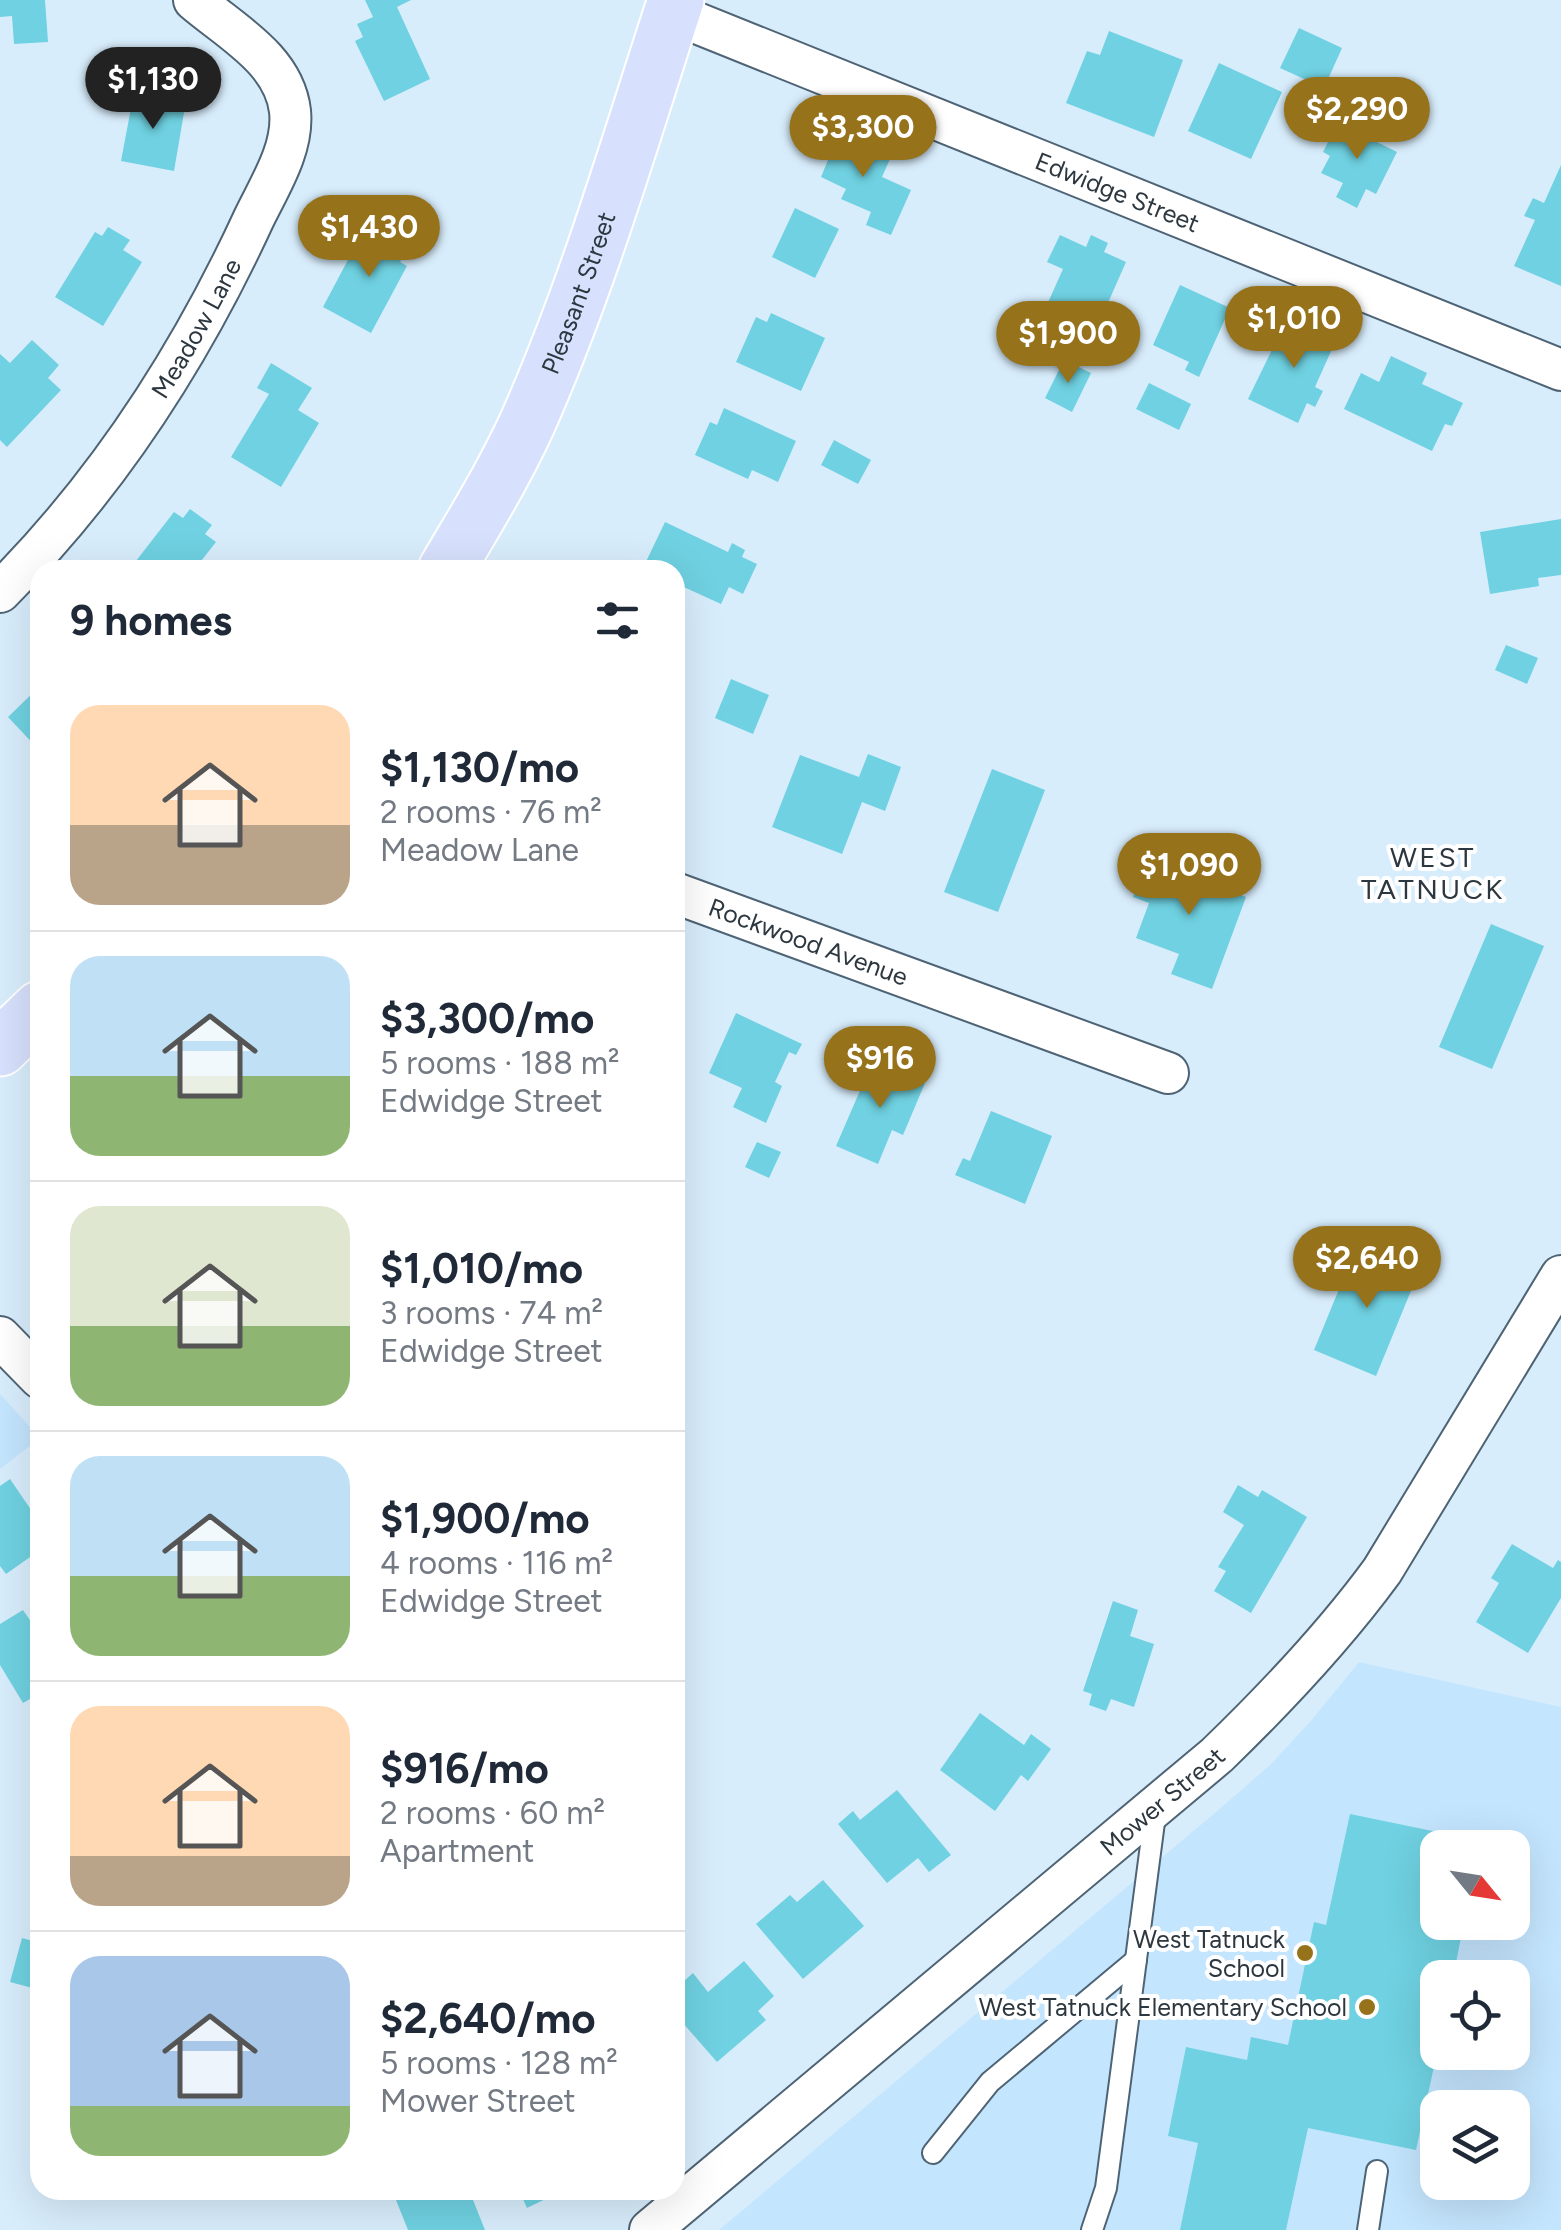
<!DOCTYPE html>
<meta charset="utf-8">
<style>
:root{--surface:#fff;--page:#f6f6f7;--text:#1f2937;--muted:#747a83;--line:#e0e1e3;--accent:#96721b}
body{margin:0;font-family:Figtree,sans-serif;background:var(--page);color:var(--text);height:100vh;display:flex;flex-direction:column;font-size:38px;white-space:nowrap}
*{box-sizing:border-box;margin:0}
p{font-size:32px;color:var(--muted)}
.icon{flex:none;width:55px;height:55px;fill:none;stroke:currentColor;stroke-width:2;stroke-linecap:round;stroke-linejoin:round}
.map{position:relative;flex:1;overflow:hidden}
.side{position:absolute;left:30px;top:560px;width:655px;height:1640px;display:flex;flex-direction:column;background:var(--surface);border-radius:30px;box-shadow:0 10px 40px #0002}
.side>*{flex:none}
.needle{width:65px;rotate:120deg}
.fabs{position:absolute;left:1420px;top:1830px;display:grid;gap:20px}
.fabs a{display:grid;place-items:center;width:110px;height:110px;border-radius:20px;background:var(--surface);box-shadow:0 10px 40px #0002;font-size:50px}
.price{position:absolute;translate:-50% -85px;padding:0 22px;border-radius:35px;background:var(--accent);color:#fff;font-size:32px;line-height:65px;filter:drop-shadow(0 2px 5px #0008)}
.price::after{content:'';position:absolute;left:50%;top:60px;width:30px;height:22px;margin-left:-15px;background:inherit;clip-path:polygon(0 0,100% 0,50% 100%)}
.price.selected{background:#222;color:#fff}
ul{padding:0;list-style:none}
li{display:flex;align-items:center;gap:30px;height:250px;padding:0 40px}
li+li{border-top:2px solid var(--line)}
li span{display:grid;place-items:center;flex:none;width:280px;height:200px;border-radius:30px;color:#555}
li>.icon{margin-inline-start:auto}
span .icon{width:120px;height:120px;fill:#fffc;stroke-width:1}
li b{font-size:42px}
h2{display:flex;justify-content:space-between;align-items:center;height:120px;padding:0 40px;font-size:42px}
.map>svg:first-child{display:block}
.built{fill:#c4e5fe;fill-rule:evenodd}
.building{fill:#6fd1e1}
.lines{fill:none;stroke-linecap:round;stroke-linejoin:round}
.lane-casing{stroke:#4e6475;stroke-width:24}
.street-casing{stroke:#4e6475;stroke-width:44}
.primary-casing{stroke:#fff;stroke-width:59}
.lane{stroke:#fff;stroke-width:20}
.street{stroke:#fff;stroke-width:40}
.primary{stroke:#d7e0fc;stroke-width:55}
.poi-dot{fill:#96721b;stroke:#fff;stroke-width:4}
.labels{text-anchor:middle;stroke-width:8;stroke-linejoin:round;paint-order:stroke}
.street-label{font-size:25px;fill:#2d373f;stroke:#fff}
.poi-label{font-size:25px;fill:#2d373f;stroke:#fff;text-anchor:end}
.neighbourhood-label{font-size:28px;letter-spacing:2.5px;fill:#2d373f;stroke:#fff}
</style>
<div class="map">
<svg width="1561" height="2230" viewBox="0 0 1561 2230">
<rect width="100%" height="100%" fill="#d8edfc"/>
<g class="built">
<polygon points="0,1394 40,1438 0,1469"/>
<path d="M 1359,1662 L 1561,1707 L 1561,2230 L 719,2230 L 1216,1812 L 1269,1766 L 1310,1722 ZM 1438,1848 L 1512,1848 L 1512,1922 L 1438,1922 ZM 1438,1978 L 1512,1978 L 1512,2052 L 1438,2052 ZM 1438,2108 L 1512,2108 L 1512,2182 L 1438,2182 Z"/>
</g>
<g class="building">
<polygon points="0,0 45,0 48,42 14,44 12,16 0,17"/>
<polygon points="365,0 411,0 397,7 430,79 384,101 355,41 363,37 357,24 373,17"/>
<polygon points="1299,28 1342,48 1324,88 1280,68"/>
<polygon points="1109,31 1183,60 1154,137 1066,103 1087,51 1100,55"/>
<polygon points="1219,63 1282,92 1251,159 1188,131"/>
<polygon points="135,87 155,90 153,101 185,107 174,171 121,161"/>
<polygon points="1348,117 1375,131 1371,139 1397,152 1376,194 1366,189 1357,208 1336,197 1343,183 1321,173 1330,156 1323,152 1330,138 1336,141"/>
<polygon points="824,130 890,159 882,177 911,190 891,235 866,225 871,212 841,199 846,189 821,177 828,160 813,153"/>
<polygon points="1561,165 1561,286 1514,266 1535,220 1524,216 1533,198 1544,203"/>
<polygon points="795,208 839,229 815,278 772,257"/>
<polygon points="387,225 413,238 400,262 407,266 371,333 323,307 358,241 374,250"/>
<polygon points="108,227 130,240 123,250 142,262 103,326 55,297 95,232 102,236"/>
<polygon points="1060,235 1086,247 1091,235 1108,243 1104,252 1126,262 1096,330 1046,307 1063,269 1047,262"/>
<polygon points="1180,285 1230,308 1199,377 1185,370 1189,362 1153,345"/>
<polygon points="771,313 825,338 801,391 736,362 756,317 767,322"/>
<polygon points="1302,318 1333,333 1326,346 1332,349 1315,387 1323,391 1315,407 1307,403 1298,423 1248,399 1283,327 1294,333"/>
<polygon points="32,340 59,365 48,378 61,390 7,447 0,440 0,354 10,363"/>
<polygon points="1391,356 1427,373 1422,384 1463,403 1452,426 1445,424 1432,451 1344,409 1361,373 1379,382"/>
<polygon points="1064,360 1091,373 1072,412 1045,398"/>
<polygon points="271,363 312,388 298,410 319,423 281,487 231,457 269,394 257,388"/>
<polygon points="1149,383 1191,404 1179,430 1136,409"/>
<polygon points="724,408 796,441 778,482 752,470 748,479 695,455 710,422 717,425"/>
<polygon points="834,440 871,460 858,484 821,465"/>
<polygon points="190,509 212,525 205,534 216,542 194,570 129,570 174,512 183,518"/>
<polygon points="1561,519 1561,575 1538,578 1539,586 1490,594 1480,532"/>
<polygon points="665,522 728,552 732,543 745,550 742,557 757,564 743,594 729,587 721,604 675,583 675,570 643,568"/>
<polygon points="1506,645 1538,658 1527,684 1495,670"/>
<polygon points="731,679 769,695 753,734 715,718"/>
<polygon points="40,686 40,751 8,717"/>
<polygon points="868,754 901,767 885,811 862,802 842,854 772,827 800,755 859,777"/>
<polygon points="992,769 1045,790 998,912 944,892"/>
<polygon points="1163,858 1227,882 1225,889 1246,897 1212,989 1171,974 1179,954 1136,938 1149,903 1133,897 1146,862 1160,867"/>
<polygon points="1491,924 1544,946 1492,1069 1439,1047"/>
<polygon points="736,1013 802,1044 796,1055 789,1052 775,1082 782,1086 766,1123 733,1107 742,1088 709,1073"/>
<polygon points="895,1062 913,1071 911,1077 925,1083 903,1135 892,1130 878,1164 836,1146 872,1063 891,1071"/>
<polygon points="991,1111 1052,1136 1025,1204 955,1175 963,1158 970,1161"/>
<polygon points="757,1142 781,1152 769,1178 745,1167"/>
<polygon points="1365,1245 1412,1264 1406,1278 1415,1281 1376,1376 1314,1350 1349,1265 1356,1267"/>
<polygon points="10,1479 40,1523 40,1550 6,1574 0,1566 0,1486"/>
<polygon points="1238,1485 1258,1497 1262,1490 1307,1517 1251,1613 1214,1591 1226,1571 1218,1567 1244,1525 1223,1512"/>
<polygon points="1512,1544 1553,1568 1558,1560 1561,1562 1561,1598 1528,1653 1476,1622 1499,1583 1491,1578"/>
<polygon points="1113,1601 1138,1610 1130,1636 1154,1644 1134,1707 1111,1699 1106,1711 1089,1705 1092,1694 1083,1691"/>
<polygon points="23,1610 34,1626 40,1622 40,1693 23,1703 0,1665 0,1624"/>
<polygon points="980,1713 1024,1745 1031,1734 1051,1749 1028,1781 1021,1775 995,1811 940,1770"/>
<polygon points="897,1790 951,1855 929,1872 918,1858 887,1883 838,1824 853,1811 860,1820"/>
<polygon points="1350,1814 1481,1841 1480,1848 1438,1848 1438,1922 1464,1922 1453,1978 1438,1978 1438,2048 1416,2150 1308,2128 1286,2230 1180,2230 1198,2143 1168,2136 1186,2047 1247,2060 1251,2037 1288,2045 1314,1922 1326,1925"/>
<polygon points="823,1880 864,1926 803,1979 756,1924 790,1895 797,1902"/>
<polygon points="22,1938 40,1943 40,1990 10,1982"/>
<polygon points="744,1961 774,1996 758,2011 766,2020 717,2062 675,2014 675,1989 693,1973 708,1992"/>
<polygon points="392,2190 469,2190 485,2230 408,2230"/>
<polygon points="519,2190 564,2190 527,2208"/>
</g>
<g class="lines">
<defs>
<g id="lane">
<polyline points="933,2153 990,2082 1136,1960"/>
<polyline points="1092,2230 1106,2188 1156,1807"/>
<polyline points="1368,2230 1377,2171"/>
</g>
<g id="street">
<path id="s1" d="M 672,13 L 1561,370"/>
<path id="s2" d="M 0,592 C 109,483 190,357 254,218 C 270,185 294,148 290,111 C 284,59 230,31 194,0"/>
<path id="s3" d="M 675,893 L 1168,1073"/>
<polyline points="0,1337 40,1378"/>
<path id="s4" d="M 650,2230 L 1217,1755 C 1277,1697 1333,1638 1382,1571 L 1561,1276"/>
</g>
<g id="primary">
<path id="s5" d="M 446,570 C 478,516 512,461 536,403 C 592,273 632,134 676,0"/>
<polyline points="0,1048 40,1009"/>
</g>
</defs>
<use href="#lane" class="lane-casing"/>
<use href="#street" class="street-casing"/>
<use href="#primary" class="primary-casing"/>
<use href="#lane" class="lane"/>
<use href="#street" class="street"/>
<use href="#primary" class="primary"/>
</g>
<g class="poi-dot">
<circle cx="1305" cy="1953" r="10"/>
<circle cx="1367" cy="2007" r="10"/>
</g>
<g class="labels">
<g class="street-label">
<text dy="9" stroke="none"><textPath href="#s1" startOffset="480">Edwidge Street</textPath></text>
<text dy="9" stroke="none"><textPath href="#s5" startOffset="308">Pleasant Street</textPath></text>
<text dy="9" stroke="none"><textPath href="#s2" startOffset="330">Meadow Lane</textPath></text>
<text dy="9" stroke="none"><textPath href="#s3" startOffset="142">Rockwood Avenue</textPath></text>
<text dy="9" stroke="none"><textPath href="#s4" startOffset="668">Mower Street</textPath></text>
</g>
<g class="poi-label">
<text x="1285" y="1948">West Tatnuck<tspan x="1285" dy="29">School</tspan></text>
<text x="1347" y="2016">West Tatnuck Elementary School</text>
</g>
<g class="neighbourhood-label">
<text x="1433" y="867">WEST<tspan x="1433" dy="32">TATNUCK</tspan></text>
</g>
</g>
</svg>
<div class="fabs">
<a><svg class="needle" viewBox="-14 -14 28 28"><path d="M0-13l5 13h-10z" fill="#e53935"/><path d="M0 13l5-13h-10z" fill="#747a83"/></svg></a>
<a><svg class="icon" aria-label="locate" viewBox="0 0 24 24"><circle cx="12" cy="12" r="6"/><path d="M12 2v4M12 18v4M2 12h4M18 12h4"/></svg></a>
<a><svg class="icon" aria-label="layers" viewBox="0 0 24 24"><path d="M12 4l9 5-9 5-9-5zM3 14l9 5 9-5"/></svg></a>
</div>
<b class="price selected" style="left:153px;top:132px">$1,130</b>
<b class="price" style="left:1357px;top:162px">$2,290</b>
<b class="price" style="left:863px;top:180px">$3,300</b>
<b class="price" style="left:369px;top:280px">$1,430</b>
<b class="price" style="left:1294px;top:371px">$1,010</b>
<b class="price" style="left:1068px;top:386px">$1,900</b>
<b class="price" style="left:1189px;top:918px">$1,090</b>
<b class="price" style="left:880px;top:1111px">$916</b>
<b class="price" style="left:1367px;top:1311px">$2,640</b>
<section class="side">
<h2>9 homes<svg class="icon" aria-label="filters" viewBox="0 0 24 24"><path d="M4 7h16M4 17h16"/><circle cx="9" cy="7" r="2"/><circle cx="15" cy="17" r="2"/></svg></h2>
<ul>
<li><span style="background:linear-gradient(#ffd9b3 60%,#b9a48a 0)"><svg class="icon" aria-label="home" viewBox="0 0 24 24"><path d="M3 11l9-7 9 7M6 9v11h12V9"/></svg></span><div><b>$1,130/mo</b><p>2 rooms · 76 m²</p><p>Meadow Lane</p></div></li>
<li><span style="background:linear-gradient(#bfe0f5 60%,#8fb573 0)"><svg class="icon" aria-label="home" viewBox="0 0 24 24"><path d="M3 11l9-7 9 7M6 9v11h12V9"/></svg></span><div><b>$3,300/mo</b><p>5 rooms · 188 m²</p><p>Edwidge Street</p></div></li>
<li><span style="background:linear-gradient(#dfe7d0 60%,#8fb573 0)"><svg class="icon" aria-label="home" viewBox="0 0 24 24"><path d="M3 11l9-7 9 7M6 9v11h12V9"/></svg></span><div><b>$1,010/mo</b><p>3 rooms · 74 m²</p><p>Edwidge Street</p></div></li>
<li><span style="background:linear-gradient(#bfe0f5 60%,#8fb573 0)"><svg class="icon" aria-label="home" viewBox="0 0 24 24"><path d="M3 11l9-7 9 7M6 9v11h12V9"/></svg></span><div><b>$1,900/mo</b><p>4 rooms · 116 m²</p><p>Edwidge Street</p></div></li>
<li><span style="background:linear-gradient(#ffd9b3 75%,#b9a48a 0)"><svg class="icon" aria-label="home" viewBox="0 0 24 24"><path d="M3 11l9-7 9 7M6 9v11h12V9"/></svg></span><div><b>$916/mo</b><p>2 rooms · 60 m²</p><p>Apartment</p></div></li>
<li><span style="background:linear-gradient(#a9c7e8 75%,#8fb573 0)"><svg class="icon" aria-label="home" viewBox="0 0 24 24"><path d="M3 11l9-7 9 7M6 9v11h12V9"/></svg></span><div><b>$2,640/mo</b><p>5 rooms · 128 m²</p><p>Mower Street</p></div></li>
</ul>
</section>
</div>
